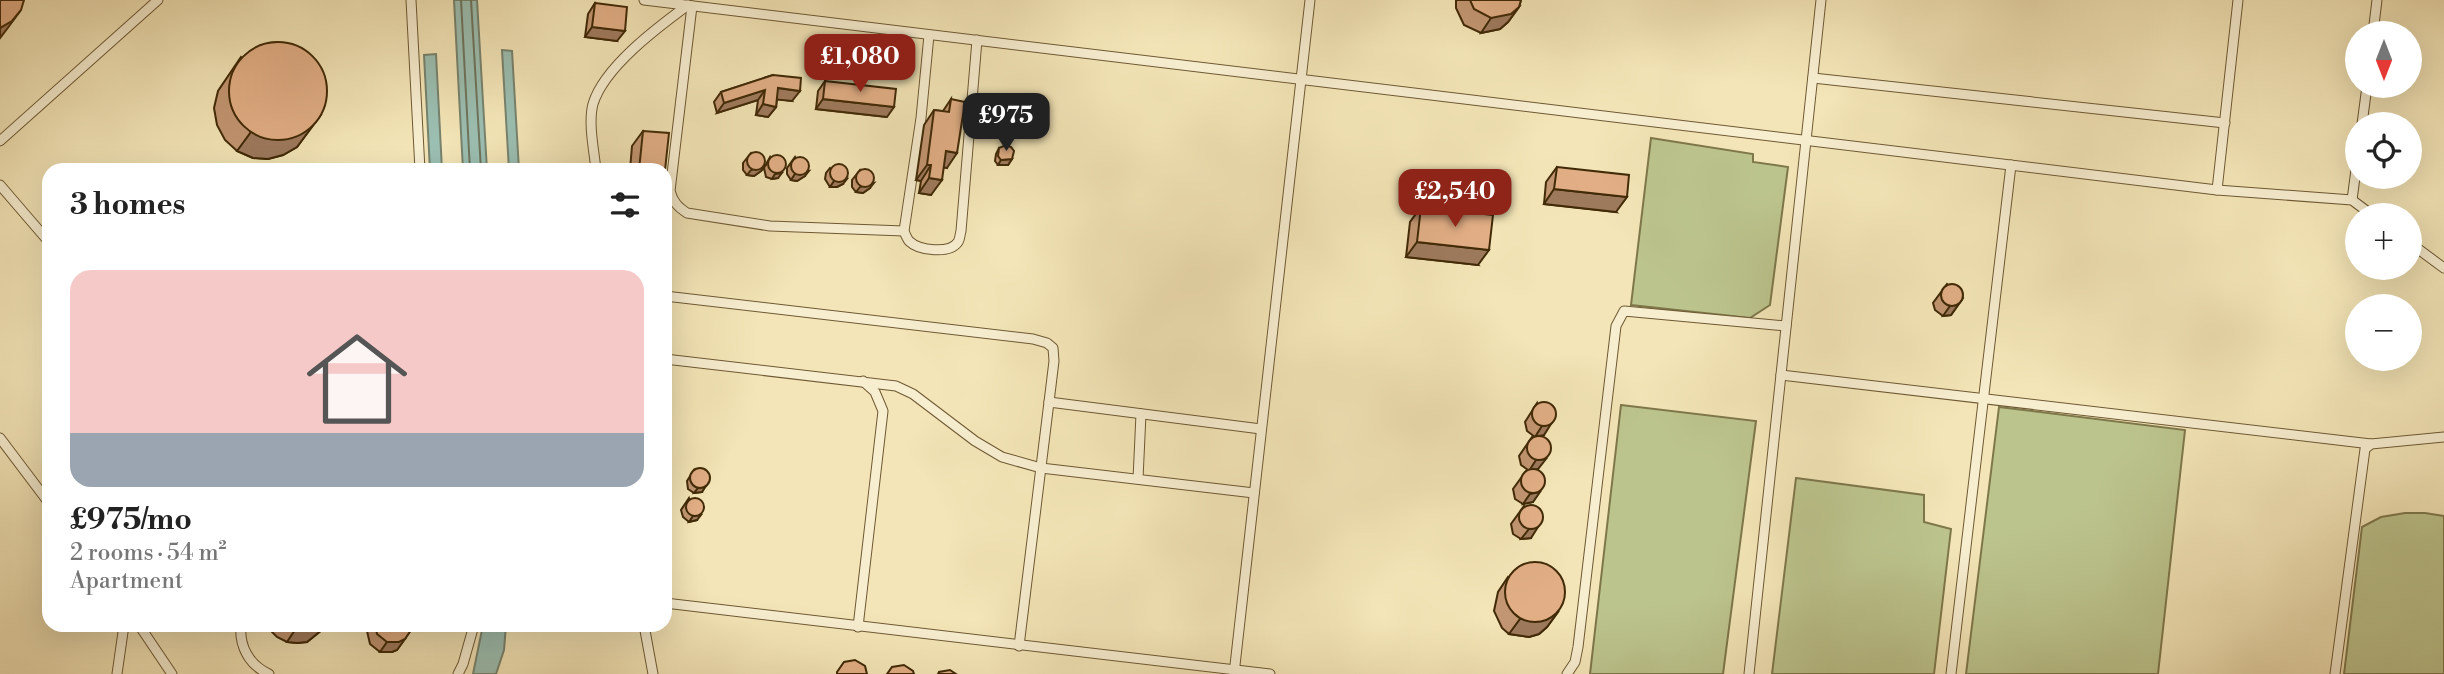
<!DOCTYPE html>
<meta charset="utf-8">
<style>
:root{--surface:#fff;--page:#f6f6f6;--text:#222;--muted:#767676;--line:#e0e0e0;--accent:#8f2418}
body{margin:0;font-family:"Libre Bodoni",serif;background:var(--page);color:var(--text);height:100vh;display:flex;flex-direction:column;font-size:26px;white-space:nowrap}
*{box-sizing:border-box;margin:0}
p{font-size:23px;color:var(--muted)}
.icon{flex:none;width:38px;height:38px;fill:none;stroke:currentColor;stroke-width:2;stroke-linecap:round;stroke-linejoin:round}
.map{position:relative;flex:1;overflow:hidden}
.details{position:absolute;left:42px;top:163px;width:630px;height:469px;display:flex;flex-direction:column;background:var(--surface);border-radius:21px;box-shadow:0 7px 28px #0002}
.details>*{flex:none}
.needle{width:46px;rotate:180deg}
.controls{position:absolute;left:2345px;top:21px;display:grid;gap:14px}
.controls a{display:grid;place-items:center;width:77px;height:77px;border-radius:50%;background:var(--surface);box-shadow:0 7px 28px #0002;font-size:35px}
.price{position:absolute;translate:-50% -60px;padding:0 16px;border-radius:14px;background:var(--accent);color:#fff;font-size:23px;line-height:46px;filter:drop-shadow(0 2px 4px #0008)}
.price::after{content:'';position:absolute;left:50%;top:42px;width:21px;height:16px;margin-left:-10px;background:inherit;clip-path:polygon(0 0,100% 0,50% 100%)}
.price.on{background:#222;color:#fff}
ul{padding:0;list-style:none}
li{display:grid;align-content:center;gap:14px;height:371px;padding:0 28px}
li+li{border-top:2px solid var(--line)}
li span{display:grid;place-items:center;height:217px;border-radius:21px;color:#555}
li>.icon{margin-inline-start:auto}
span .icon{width:126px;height:126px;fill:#fffc;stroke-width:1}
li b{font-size:30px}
h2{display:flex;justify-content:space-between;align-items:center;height:84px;padding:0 28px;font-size:30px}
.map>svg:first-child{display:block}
.green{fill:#bcc48d;stroke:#7e774a;stroke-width:2}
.water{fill:#9bbfb2;stroke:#77836e;stroke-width:2}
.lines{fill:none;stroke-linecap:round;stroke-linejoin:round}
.shore{stroke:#6e745c;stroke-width:2}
.service-casing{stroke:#6e5933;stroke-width:11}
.service{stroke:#f7eed0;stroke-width:9}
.wall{fill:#c29672;stroke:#412a07;stroke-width:2}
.shaded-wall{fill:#9e7a5d;stroke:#412a07;stroke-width:2}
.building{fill:#e1ae85;stroke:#412a07;stroke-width:2}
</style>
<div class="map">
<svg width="2444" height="674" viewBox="0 0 2444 674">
<rect width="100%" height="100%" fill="#f3e5b7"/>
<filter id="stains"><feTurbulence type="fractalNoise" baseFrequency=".00286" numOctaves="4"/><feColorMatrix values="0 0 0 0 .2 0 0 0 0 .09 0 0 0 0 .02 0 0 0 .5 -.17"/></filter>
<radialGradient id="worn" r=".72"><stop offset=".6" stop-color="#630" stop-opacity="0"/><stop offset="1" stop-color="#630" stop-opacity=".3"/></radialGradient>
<g class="green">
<polygon points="1651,138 1753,154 1753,162 1788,167 1770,305 1750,318 1631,305"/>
<polygon points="1621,405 1756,421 1723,674 1590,674"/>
<polygon points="1999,407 2185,430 2158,674 1966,674"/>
<polygon points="1796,478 1924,495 1924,522 1951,529 1934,674 1772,674"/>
<polygon points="2405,513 2425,513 2444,516 2444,674 2344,674 2362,527 2381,517"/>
</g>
<g class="water">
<polygon points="454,0 477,0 487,170 463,170"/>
<polygon points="502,50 512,51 519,170 509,170"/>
<polygon points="436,54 442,170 430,170 424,55"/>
<polygon points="483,625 506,625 504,650 496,674 473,674"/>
</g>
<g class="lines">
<g class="shore">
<polyline points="461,0 470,170"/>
<polyline points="471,0 481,170"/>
</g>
<defs>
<g id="service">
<polyline points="411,0 420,170"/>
<polyline points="644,0 2217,190 2352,200 2372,215"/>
<path d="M 692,6 L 670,191 C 673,202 678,207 687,213 L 770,226 L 904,231"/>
<polyline points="2373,33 2377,0"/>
<path d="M 929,35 L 921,118 L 904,231 C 904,232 908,240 909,241 C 919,251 950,254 958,242 C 960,239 960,234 961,231 L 977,40"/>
<polyline points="1813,78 2225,123"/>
<polyline points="2362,124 2367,86"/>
<polyline points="0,141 158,0"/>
<path d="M 596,170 C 594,150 588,123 593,104 C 604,67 658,27 688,5"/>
<polyline points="0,185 49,242"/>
<polyline points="2217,190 2238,0"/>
<polyline points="2352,200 2357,162"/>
<polyline points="2410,243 2444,268"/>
<polyline points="665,296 1033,339 1047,343 1053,348 1054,361 1049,402"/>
<polyline points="665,359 896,386 913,394 975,441 1002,457 1041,468 1254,493"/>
<polyline points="1781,375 2371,444"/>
<polyline points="0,438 49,503"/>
<polyline points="1138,479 1141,414"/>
<polyline points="665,603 1270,674"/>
<polyline points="139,625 172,674"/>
<path d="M 241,625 C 239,646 249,665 269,674"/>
<polyline points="644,625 653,674"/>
<polyline points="858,627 883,411 875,392 863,381"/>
<polyline points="1019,646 1049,402 1261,429"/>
<polyline points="117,674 124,625"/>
<polyline points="458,674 463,664 474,625"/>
<polyline points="1234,674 1310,0"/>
<polyline points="1567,674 1575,662 1578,647 1616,326 1624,311 1786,326"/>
<polyline points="1749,674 1821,0"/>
<polyline points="1951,674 2011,165"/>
<polyline points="2335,674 2365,449 2371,444 2444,437"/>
</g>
</defs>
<use href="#service" class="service-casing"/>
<use href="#service" class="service"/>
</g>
<g class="wall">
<polygon points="1456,0 1521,0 1519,7 1508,22 1500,29 1481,33 1464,25 1456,8"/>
<polygon points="595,3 617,41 585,37 588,14"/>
<polygon points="241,57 320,116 297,147 283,155 268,159 253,158 237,151 225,140 217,125 214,108 218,91"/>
<polygon points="773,75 792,101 777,99 776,107 768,117 756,115 758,100 717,113 714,102 721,92"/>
<polygon points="825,81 887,117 816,109 818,91"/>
<polygon points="951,99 947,168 944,167 931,195 919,193 921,181 916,180 924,125 934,110 943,111"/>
<polygon points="1002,119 1016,128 1013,133 1006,136 1001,134 998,130 998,124"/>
<polygon points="643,131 665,170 630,170 632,146"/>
<polygon points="999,148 1012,159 1008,165 998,165 995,161 996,154"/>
<polygon points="751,153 765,166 770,157 778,178 772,179 766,177 764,168 761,171 754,176 747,175 743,170 743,163"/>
<polygon points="795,157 805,176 797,181 791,180 787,174 787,168"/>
<polygon points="1557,167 1616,212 1544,204 1546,182"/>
<polygon points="830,168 843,184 837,187 830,187 825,179 826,173"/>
<polygon points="860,170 870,188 863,193 856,192 852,187 852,180"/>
<polygon points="1421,207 1478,265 1406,257 1410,222"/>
<polygon points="1947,284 1963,298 1951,315 1943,316 1935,310 1933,303"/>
<polygon points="1537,403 1544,435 1535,437 1527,431 1525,422"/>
<polygon points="1532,437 1538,469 1536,469 1533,502 1523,504 1515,499 1513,489 1526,471 1528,470 1521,465 1519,456"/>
<polygon points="694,470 702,492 694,493 688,489 687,481"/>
<polygon points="689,498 697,520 689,522 683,517 681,510"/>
<polygon points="1524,506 1531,538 1521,539 1513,534 1511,524"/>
<polygon points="1508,577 1558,612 1547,627 1539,634 1529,637 1509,634 1502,628 1494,611 1498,592"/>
<polygon points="267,625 326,625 323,629 307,642 297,643 287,642 277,637 269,629"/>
<polygon points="371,625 411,625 411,630 397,650 392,652 380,652 370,644 367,631"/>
</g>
<g class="shaded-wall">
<polygon points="1519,7 1508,22 1500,29 1481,33 1491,18"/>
<polygon points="21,10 7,29 0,38 0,28"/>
<polygon points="592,27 625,31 617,41 585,37"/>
<polygon points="778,88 800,91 792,101 771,99"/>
<polygon points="765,90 758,100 717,113 724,103"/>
<polygon points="823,99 894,107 887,117 816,109"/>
<polygon points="763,104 776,107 768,117 756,115"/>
<polygon points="320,116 297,147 283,155 268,159 253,158 237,151 251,132"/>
<polygon points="1016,128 1013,133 1006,136 1001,134 1004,129"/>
<polygon points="946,151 957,153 947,168 936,166"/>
<polygon points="1012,159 1008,165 998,165 1001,160"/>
<polygon points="927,165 931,165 921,181 916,180"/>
<polygon points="765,166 761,171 754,176 747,175 751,170"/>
<polygon points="809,171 805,176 797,181 791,180 795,174"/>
<polygon points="782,173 778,178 772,179 775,174"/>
<polygon points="929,178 942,180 931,195 919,193"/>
<polygon points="847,179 843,184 837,187 830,187 834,181"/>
<polygon points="874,183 870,188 863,193 856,192 860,187"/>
<polygon points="1554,189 1627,197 1616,212 1544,204"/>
<polygon points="1417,242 1489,250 1478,265 1406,257"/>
<polygon points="1963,298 1951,315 1943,316 1950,306"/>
<polygon points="1551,424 1544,435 1535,437 1542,426"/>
<polygon points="1546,459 1538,469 1529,471 1536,460"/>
<polygon points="706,486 702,492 694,493 698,488"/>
<polygon points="1540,492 1533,502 1523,504 1530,494"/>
<polygon points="701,515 697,520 689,522 693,516"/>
<polygon points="1538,527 1531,538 1521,539 1529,529"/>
<polygon points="1558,612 1547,627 1539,634 1529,637 1509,634 1520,619"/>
<polygon points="319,625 326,625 323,629 307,642 297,643 287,642 297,627"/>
<polygon points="405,639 397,650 392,652 380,652 387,642"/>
</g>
<g class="building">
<polygon points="0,0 24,0 21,10 12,21 0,28"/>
<polygon points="1470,0 1521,0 1519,7 1511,14 1491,18 1474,9"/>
<polygon points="595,3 627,7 625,31 592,27"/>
<circle cx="278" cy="91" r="49"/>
<polygon points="773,75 801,78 800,91 778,88 776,107 763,104 765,90 724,103 721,92"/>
<polygon points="825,81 896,89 894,107 823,99"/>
<polygon points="951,99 965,102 957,153 946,151 942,180 929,178 931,165 927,165 934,110 949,112"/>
<circle cx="1010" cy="123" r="8"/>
<polygon points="643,131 669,133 665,170 639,170"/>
<polygon points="1006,145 1011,147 1014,151 1012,159 1001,160 998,156 999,148"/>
<circle cx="756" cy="161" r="9"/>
<circle cx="777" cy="164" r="9"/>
<circle cx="800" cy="166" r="9"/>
<circle cx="839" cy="173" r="9"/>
<polygon points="1557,167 1629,175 1627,197 1554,189"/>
<circle cx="865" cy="178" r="9"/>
<polygon points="1421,207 1493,215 1489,250 1417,242"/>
<circle cx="1952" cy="295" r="11"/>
<circle cx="1544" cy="414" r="12"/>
<circle cx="1539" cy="448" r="12"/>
<circle cx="700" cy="478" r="10"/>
<circle cx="1533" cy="481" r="12"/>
<circle cx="695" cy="507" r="9"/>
<circle cx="1531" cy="517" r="12"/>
<circle cx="1535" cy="592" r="30"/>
<polygon points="293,625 319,625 317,626 307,628 297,627"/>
<polygon points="375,625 411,625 411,630 405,639 399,642 387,642 377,634"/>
<polygon points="855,660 865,666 867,674 837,674 837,672 844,662"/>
<polygon points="904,665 913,671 914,674 887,674 892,667"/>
<polygon points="950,670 956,674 938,674 939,672"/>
</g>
<rect width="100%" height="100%" filter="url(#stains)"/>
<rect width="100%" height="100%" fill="url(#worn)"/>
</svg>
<div class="controls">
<a><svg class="needle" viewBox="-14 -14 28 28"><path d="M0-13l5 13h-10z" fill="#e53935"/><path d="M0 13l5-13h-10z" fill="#767676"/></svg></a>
<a><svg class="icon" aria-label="locate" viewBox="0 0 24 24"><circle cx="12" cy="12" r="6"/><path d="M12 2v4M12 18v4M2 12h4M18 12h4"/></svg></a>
<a>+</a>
<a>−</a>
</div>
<b class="price" style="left:860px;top:94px">£1,080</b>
<b class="price on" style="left:1006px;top:153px">£975</b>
<b class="price" style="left:1455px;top:229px">£2,540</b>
<section class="details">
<h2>3 homes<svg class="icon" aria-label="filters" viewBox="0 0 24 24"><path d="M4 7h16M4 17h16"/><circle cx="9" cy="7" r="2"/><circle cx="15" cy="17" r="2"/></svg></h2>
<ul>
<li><span style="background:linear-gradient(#f6c9c9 75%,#9aa5b1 0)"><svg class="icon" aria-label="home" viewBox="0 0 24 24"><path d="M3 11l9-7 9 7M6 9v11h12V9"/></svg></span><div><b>£975/mo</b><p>2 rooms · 54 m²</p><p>Apartment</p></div></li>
</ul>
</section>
</div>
